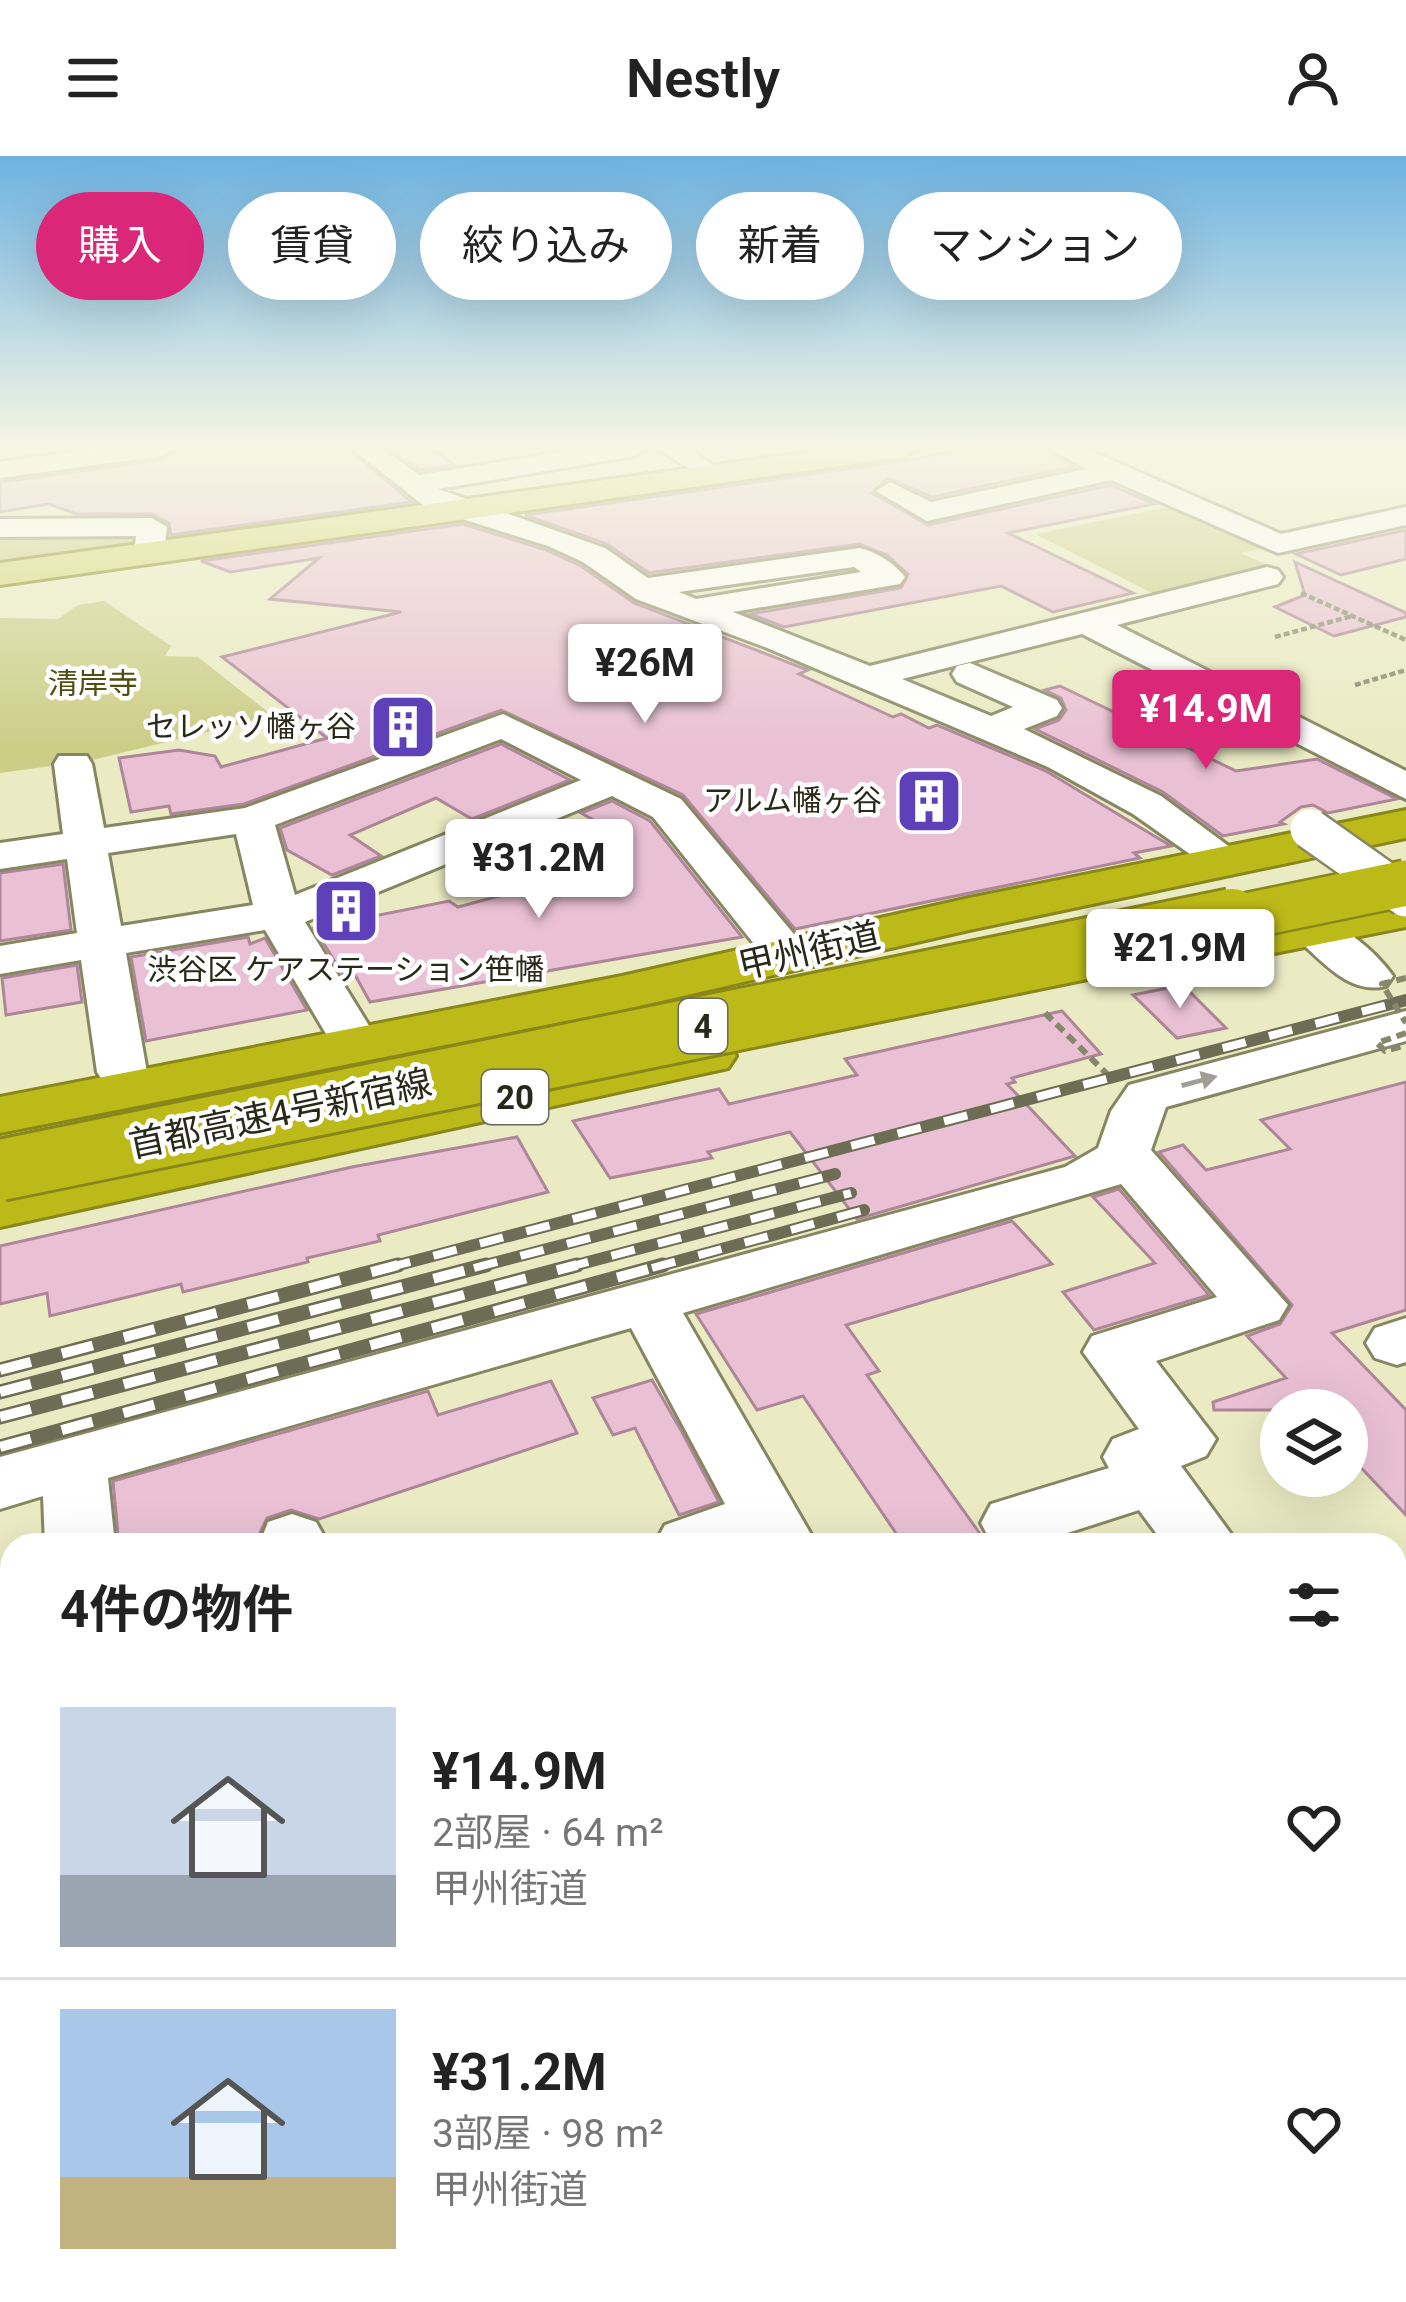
<!DOCTYPE html>
<html lang="ja">
<meta charset="utf-8">
<style>
:root{--surface:#fff;--page:#f2f2f2;--text:#222;--muted:#767676;--line:#e0e0e0;--accent:#db2777}
body{margin:0;font-family:Roboto,"Noto Sans JP",sans-serif;background:var(--page);color:var(--text);height:100vh;display:flex;flex-direction:column;font-size:45px;white-space:nowrap}
*{box-sizing:border-box;margin:0}
p{font-size:39px;color:var(--muted)}
.icon{flex:none;width:66px;height:66px;fill:none;stroke:currentColor;stroke-width:2;stroke-linecap:round;stroke-linejoin:round}
.map{position:relative;flex:1;overflow:hidden}
.drawer{position:absolute;left:0px;top:1377px;width:1407px;height:771px;display:flex;flex-direction:column;background:var(--surface);border-radius:36px 36px 0 0;box-shadow:0 12px 48px #0002}
.drawer>*{flex:none}
.banner{position:absolute;left:36px;top:36px;width:1335px;height:108px;display:flex;gap:24px}
.fabs{position:absolute;left:1260px;top:1233px;display:grid;gap:24px}
.fabs a{display:grid;place-items:center;width:108px;height:108px;border-radius:50%;background:var(--surface);box-shadow:0 12px 48px #0002;font-size:60px}
.price{position:absolute;translate:-50% -102px;padding:0 27px;border-radius:12px;background:#fff;color:#222;font-size:39px;line-height:78px;filter:drop-shadow(0 3px 6px #0008)}
.price::after{content:'';position:absolute;left:50%;top:72px;width:36px;height:27px;margin-left:-18px;background:inherit;clip-path:polygon(0 0,100% 0,50% 100%)}
.price.selected{background:var(--accent);color:#fff}
ul{padding:0;list-style:none}
li{display:flex;align-items:center;gap:36px;height:300px;padding:0 60px}
li+li{border-top:3px solid var(--line)}
li span{display:grid;place-items:center;flex:none;width:336px;height:240px;border-radius:0px;color:#555}
li>.icon{margin-inline-start:auto}
span .icon{width:144px;height:144px;fill:#fffc;stroke-width:1}
li b{font-size:51px}
h2{display:flex;justify-content:space-between;align-items:center;height:144px;padding:0 60px;font-size:51px}
.pill{padding:0 42px;border-radius:54px;background:var(--surface);box-shadow:0 12px 48px #0002;font-size:42px;line-height:108px}
.pill.selected{background:var(--accent);color:#fff}
header{display:flex;justify-content:space-between;align-items:center;height:156px;padding:0 60px;background:var(--surface);font-size:54px;font-weight:600}
.map>svg:first-child{display:block}
.green{fill:#cccd86}
.building{fill:#eac1d4;stroke:#ad8698;stroke-width:3}
.lines{fill:none;stroke-linecap:round;stroke-linejoin:round}
.minor-casing{stroke:#868762;stroke-width:6}
.major-casing{stroke:#898719;stroke-width:6}
.highway-casing{stroke:#898719;stroke-width:6}
.path-far1{stroke:#86876c;stroke-width:4.5;stroke-dasharray:6 3;stroke-linecap:butt}
.path{stroke:#86876c;stroke-width:6;stroke-dasharray:10 6;stroke-linecap:butt}
.minor{fill:#fff;fill-rule:evenodd}
.major{fill:#d7d674;fill-rule:evenodd}
.highway{fill:#bcba18;fill-rule:evenodd}
.rail-far1-casing{stroke:#6d6d55;stroke-width:12}
.rail-casing{stroke:#6d6d55;stroke-width:15}
.rail-far1{stroke:#fff;stroke-width:8;stroke-dasharray:24;stroke-linecap:butt}
.rail{stroke:#fff;stroke-width:10;stroke-dasharray:32;stroke-linecap:butt}
.minor-bridge-casing{stroke:#868762;stroke-width:44;stroke-linecap:butt}
.highway-bridge-far1-casing{stroke:#898719;stroke-width:50;stroke-linecap:butt}
.highway-bridge-casing{stroke:#898719;stroke-width:66;stroke-linecap:butt}
.path-bridge{stroke:#86876c;stroke-width:6;stroke-dasharray:10 6;stroke-linecap:butt}
.minor-bridge{stroke:#fff;stroke-width:39}
.highway-bridge-far1{stroke:#bcba18;stroke-width:45}
.highway-bridge{stroke:#bcba18;stroke-width:60}
.oneway{fill:#9f9f98}
.labels{text-anchor:middle;stroke-width:9;stroke-linejoin:round;paint-order:stroke}
.far-park-label{font-size:30px;fill:#504f12;stroke:#fff}
.far-poi-label{font-size:30px;fill:#29291a;stroke:#fff;text-anchor:end}
.shield{fill:#fff;stroke:#69695f;stroke-width:3}
.shield-label{font-size:33px;font-weight:bold;fill:#29291a}
.street-label{font-size:36px;fill:#29291a;stroke:#fff}
</style>
<header><svg class="icon" aria-label="menu" viewBox="0 0 24 24"><path d="M4 6h16M4 12h16M4 18h16"/></svg>Nestly<svg class="icon" aria-label="person" viewBox="0 0 24 24"><circle cx="12" cy="8" r="4"/><path d="M4 21q1-7 8-7t8 7"/></svg></header>
<div class="map">
<svg width="1406" height="2146" viewBox="0 0 1406 2146">
<rect width="100%" height="100%" fill="#eaebc3"/>
<g class="green">
<polygon points="1177,349 1270,390 1241,397 1276,413 1156,439 1035,378"/>
<polygon points="137,374 147,388 0,409 0,377"/>
<polygon points="104,445 171,490 165,500 198,501 273,560 88,605 0,617 0,462 58,463 78,449"/>
</g>
<g class="building">
<polygon points="178,292 347,292 412,346 171,379 169,367 152,358 76,358 49,348 0,356 0,326 162,304"/>
<polygon points="389,292 436,295 454,309 420,314"/>
<polygon points="968,292 1046,295 1073,311 932,341 888,322 872,337 928,369 1111,329 1154,348 1008,377 1133,437 1053,456 1001,430 784,471 750,458 901,432 908,418 887,399 859,388 649,417 607,388 525,359 905,305"/>
<polygon points="463,368 546,394 581,410 634,447 808,514 799,518 893,561 901,558 929,572 937,569 1046,615 1171,690 1134,697 1140,702 795,773 683,639 501,554 244,648 171,658 169,650 131,656 119,602 179,594 215,600 221,611 327,582 222,501 401,456 270,443 319,402 230,416 201,405"/>
<polygon points="1406,374 1406,403 1341,419 1296,398"/>
<polygon points="1295,406 1406,457 1406,461 1334,480 1275,451 1305,439"/>
<polygon points="1060,530 1236,615 1317,603 1397,643 1328,657 1313,649 1301,651 1280,666 1284,668 1223,680 1163,636 1035,573 1059,564 1066,554 1061,542 1045,534"/>
<polygon points="501,588 570,624 472,663 436,642 350,679 381,700 332,719 287,694 280,672"/>
<polygon points="612,645 650,665 742,781 370,846 355,819 347,825 314,772 449,745 458,751 573,720 565,716 615,676 581,657"/>
<polygon points="63,708 71,774 0,785 0,717"/>
<polygon points="248,781 250,788 265,782 307,854 146,885 131,801"/>
<polygon points="77,809 82,846 6,859 2,822"/>
<polygon points="1183,829 1226,872 1177,882 1133,839"/>
<polygon points="1062,855 1101,898 1012,922 1015,926 1007,928 1075,1000 857,1063 790,976 708,996 712,1002 610,1022 573,965 719,933 729,948 857,919 845,903"/>
<polygon points="1406,926 1406,1154 1332,1177 1406,1254 1406,1359 1347,1297 1347,1254 1214,1254 1213,1246 1286,1222 1247,1180 1280,1168 1292,1149 1159,996 1183,989 1206,1014 1290,993 1261,964"/>
<polygon points="517,981 548,1036 378,1079 380,1085 307,1102 308,1106 183,1136 181,1128 50,1160 47,1137 0,1148 0,1090 352,1011"/>
<polygon points="1119,1033 1209,1139 1094,1174 1063,1136 1155,1107 1093,1041"/>
<polygon points="1012,1065 1052,1108 846,1169 879,1215 867,1219 988,1389 904,1389 803,1240 757,1254 696,1158"/>
<polygon points="652,1224 682,1276 719,1346 679,1359 635,1272 613,1279 593,1242"/>
<polygon points="551,1225 577,1277 319,1363 291,1354 267,1362 257,1383 237,1389 119,1389 113,1325 428,1235 438,1259"/>
</g>
<g class="lines">
<defs>
<g id="minor">
<polygon points="103,292 174,292 161,300 0,322 0,306"/>
<path d="M 351,292 L 381,292 L 419,319 L 586,292 L 647,292 L 634,300 L 438,333 L 605,392 L 648,422 L 860,392 C 876,396 895,407 905,421 L 900,428 L 733,456 L 870,510 L 1267,411 L 1278,414 L 1283,421 L 1278,428 L 1117,469 L 1406,615 L 1406,643 L 1082,478 L 902,523 L 991,560 L 1013,551 L 957,526 L 952,518 L 957,510 L 970,507 L 1057,544 L 1062,552 L 1057,560 L 1024,573 L 1161,640 L 1250,706 L 1244,715 L 1229,719 L 1214,715 L 1133,658 L 1048,611 L 765,491 L 636,443 L 583,406 L 548,390 L 427,352 ZM 854,411 L 861,416 L 696,443 L 679,436 Z"/>
<polygon points="656,292 688,292 727,319 713,327"/>
<polygon points="1049,292 1084,292 1281,378 1406,351 1406,369 1278,397 1111,324 927,365 876,335 890,326 931,346 1086,313"/>
<polygon points="152,362 167,371 164,397 149,406 134,397 136,380 0,381 0,363"/>
<path d="M 503,558 L 681,643 L 798,783 L 805,793 L 798,803 L 782,807 L 766,803 L 653,661 L 612,640 L 305,766 L 371,873 L 363,883 L 346,888 L 329,883 L 265,774 L 126,797 L 147,916 L 140,927 L 122,931 L 104,927 L 97,916 L 81,804 L 0,818 L 0,790 L 77,777 L 67,703 L 0,713 L 0,687 L 63,678 L 54,608 L 59,600 L 87,600 L 92,608 L 104,672 L 245,652 ZM 501,583 L 581,624 L 295,739 L 275,669 ZM 236,678 L 253,749 L 121,770 L 108,697 Z"/>
<path d="M 1314,760 C 1342,767 1376,796 1393,820 L 1386,830 C 1349,839 1324,806 1298,784 L 1291,774 L 1298,764 Z"/>
<polygon points="1406,855 1406,885 1166,951 1151,994 1288,1149 1279,1164 1156,1205 1216,1283 1206,1300 1181,1310 1239,1389 1165,1389 1139,1354 1030,1389 991,1386 981,1367 991,1348 1109,1312 1103,1301 1113,1283 1139,1273 1083,1196 1092,1180 1217,1141 1121,1028 683,1157 817,1389 654,1389 665,1369 725,1348 631,1172 108,1322 115,1389 45,1389 43,1340 0,1353 0,1301 1065,1011 1098,992 1111,955 1129,929"/>
<polygon points="1406,1162 1406,1206 1397,1209 1375,1202 1366,1187 1375,1172"/>
<polygon points="292,1358 316,1366 329,1389 259,1389 268,1366"/>
<polygon points="1395,1591 1406,1595 1406,1676 1395,1672"/>
<polygon points="1406,2011 1406,2107 1395,2110 1395,2014"/>
<polygon points="86,2136 184,2136 185,2146 87,2146"/>
<polygon points="1105,2136 1229,2136 1225,2146 1101,2146"/>
</g>
<polygon id="major" points="838,292 919,292 904,301 0,429 0,407"/>
<g id="highway">
<polygon points="1406,654 1406,682 969,774 622,854 0,977 0,941 622,820 969,742"/>
<polygon points="1406,739 1406,771 1163,819 1144,814 1136,803 1144,792 1163,787"/>
<polygon points="707,883 728,888 736,900 728,912 0,1071 0,1029"/>
</g>
</defs>
<use href="#minor" class="minor-casing"/>
<use href="#major" class="major-casing"/>
<use href="#highway" class="highway-casing"/>
<g class="path-far1">
<polyline points="1301,437 1406,484"/>
<polyline points="1275,481 1352,460"/>
<polyline points="1355,529 1406,514"/>
</g>
<polyline class="path" points="1045,857 1107,918"/>
<use href="#minor" class="minor"/>
<use href="#major" class="major"/>
<use href="#highway" class="highway"/>
<defs>
<g id="rail-far1">
<polyline points="387,1112 1406,844"/>
<polyline points="474,1112 835,1018"/>
<polyline points="565,1112 851,1037"/>
<polyline points="652,1112 864,1054"/>
</g>
<g id="rail">
<polyline points="0,1214 398,1109"/>
<polyline points="0,1236 486,1109"/>
<polyline points="0,1261 577,1109"/>
<polyline points="0,1291 663,1109"/>
</g>
</defs>
<use href="#rail-far1" class="rail-far1-casing"/>
<use href="#rail" class="rail-casing"/>
<use href="#rail-far1" class="rail-far1"/>
<use href="#rail" class="rail"/>
<defs>
<polyline id="minor-bridge" points="1310,673 1406,741"/>
<polyline id="highway-bridge-far1" points="1217,766 1406,727"/>
<polyline id="highway-bridge" points="0,1014 1232,763"/>
</defs>
<use href="#minor-bridge" class="minor-bridge-casing"/>
<use href="#highway-bridge-far1" class="highway-bridge-far1-casing"/>
<use href="#highway-bridge" class="highway-bridge-casing"/>
<g class="path-bridge">
<polyline points="1406,822 1382,828 1406,867"/>
<polyline points="1406,877 1377,887 1385,895 1406,889"/>
</g>
<use href="#minor-bridge" class="minor-bridge"/>
<use href="#highway-bridge-far1" class="highway-bridge-far1"/>
<use href="#highway-bridge" class="highway-bridge"/>
</g>
<defs><path id="oneway-solid" d="M-6-.8H1V-3.2L6.5 0L1 3.2V.8H-6Z" transform="scale(3)"/></defs>
<use class="oneway" href="#oneway-solid" transform="translate(1199 925) rotate(-15)"/>
<linearGradient id="sky" x2="0" y2="1"><stop stop-color="#6db2e1"/><stop offset="0.49" stop-color="#f6f6e4"/><stop offset="1" stop-color="#f6f6e4" stop-opacity="0"/></linearGradient>
<rect width="1406" height="592" fill="url(#sky)"/>
<defs>
<symbol id="building-square" viewBox="-11 -11 22 22"><rect x="-9" y="-9" width="18" height="18" rx="4" fill="#5e41b9" stroke="#fff"/><path d="M-4-6H4V6H1V3H-1V6H-4ZM-2.5-4.3h1.7v1.8h-1.7ZM.8-4.3h1.7v1.8H.8ZM-2.5-1h1.7V.8h-1.7ZM.8-1h1.7V.8H.8Z" fill="#fff"/></symbol>
</defs>
<g fill-rule="evenodd">
<use href="#building-square" x="365" y="533" width="76" height="76"/>
<use href="#building-square" x="891" y="607" width="76" height="76"/>
<use href="#building-square" x="308" y="717" width="76" height="76"/>
</g>
<g class="labels">
<g class="far-park-label">
<text x="93" y="538">清岸寺</text>
</g>
<g class="far-poi-label">
<text x="356" y="581">セレッソ幡ヶ谷</text>
<text x="882" y="655">アルム幡ヶ谷</text>
<text x="346" y="824" text-anchor="middle">渋谷区 ケアステーション笹幡</text>
</g>
<g class="shield">
<rect x="679" y="843" width="48" height="54" rx="9"/>
<rect x="482" y="914" width="66" height="54" rx="9"/>
</g>
<g class="shield-label">
<text x="703" y="882">4</text>
<text x="515" y="953">20</text>
</g>
<g class="street-label">
<text transform="translate(809 794) rotate(-13)" y="13">甲州街道</text>
<text transform="translate(280 957) rotate(-12)" y="13">首都高速4号新宿線</text>
</g>
</g>
</svg>
<div class="fabs">
<a><svg class="icon" aria-label="layers" viewBox="0 0 24 24"><path d="M12 4l9 5-9 5-9-5zM3 14l9 5 9-5"/></svg></a>
</div>
<b class="price" style="left:645px;top:570px">¥26M</b>
<b class="price selected" style="left:1206px;top:616px">¥14.9M</b>
<b class="price" style="left:539px;top:765px">¥31.2M</b>
<b class="price" style="left:1180px;top:855px">¥21.9M</b>
<div class="banner">
<a class="pill selected">購入</a>
<a class="pill">賃貸</a>
<a class="pill">絞り込み</a>
<a class="pill">新着</a>
<a class="pill">マンション</a>
</div>
<section class="drawer">
<h2>4件の物件<svg class="icon" aria-label="filters" viewBox="0 0 24 24"><path d="M4 7h16M4 17h16"/><circle cx="9" cy="7" r="2"/><circle cx="15" cy="17" r="2"/></svg></h2>
<ul>
<li><span style="background:linear-gradient(#c9d6e8 70%,#9aa5b1 0)"><svg class="icon" aria-label="home" viewBox="0 0 24 24"><path d="M3 11l9-7 9 7M6 9v11h12V9"/></svg></span><div><b>¥14.9M</b><p>2部屋 · 64 m²</p><p>甲州街道</p></div><svg class="icon" aria-label="heart" viewBox="0 0 24 24"><path d="M12 20l-8-8c-3-5 5-10 8-4 3-6 11-1 8 4z"/></svg></li>
<li><span style="background:linear-gradient(#a9c7e8 70%,#c2b280 0)"><svg class="icon" aria-label="home" viewBox="0 0 24 24"><path d="M3 11l9-7 9 7M6 9v11h12V9"/></svg></span><div><b>¥31.2M</b><p>3部屋 · 98 m²</p><p>甲州街道</p></div><svg class="icon" aria-label="heart" viewBox="0 0 24 24"><path d="M12 20l-8-8c-3-5 5-10 8-4 3-6 11-1 8 4z"/></svg></li>
</ul>
</section>
</div>
